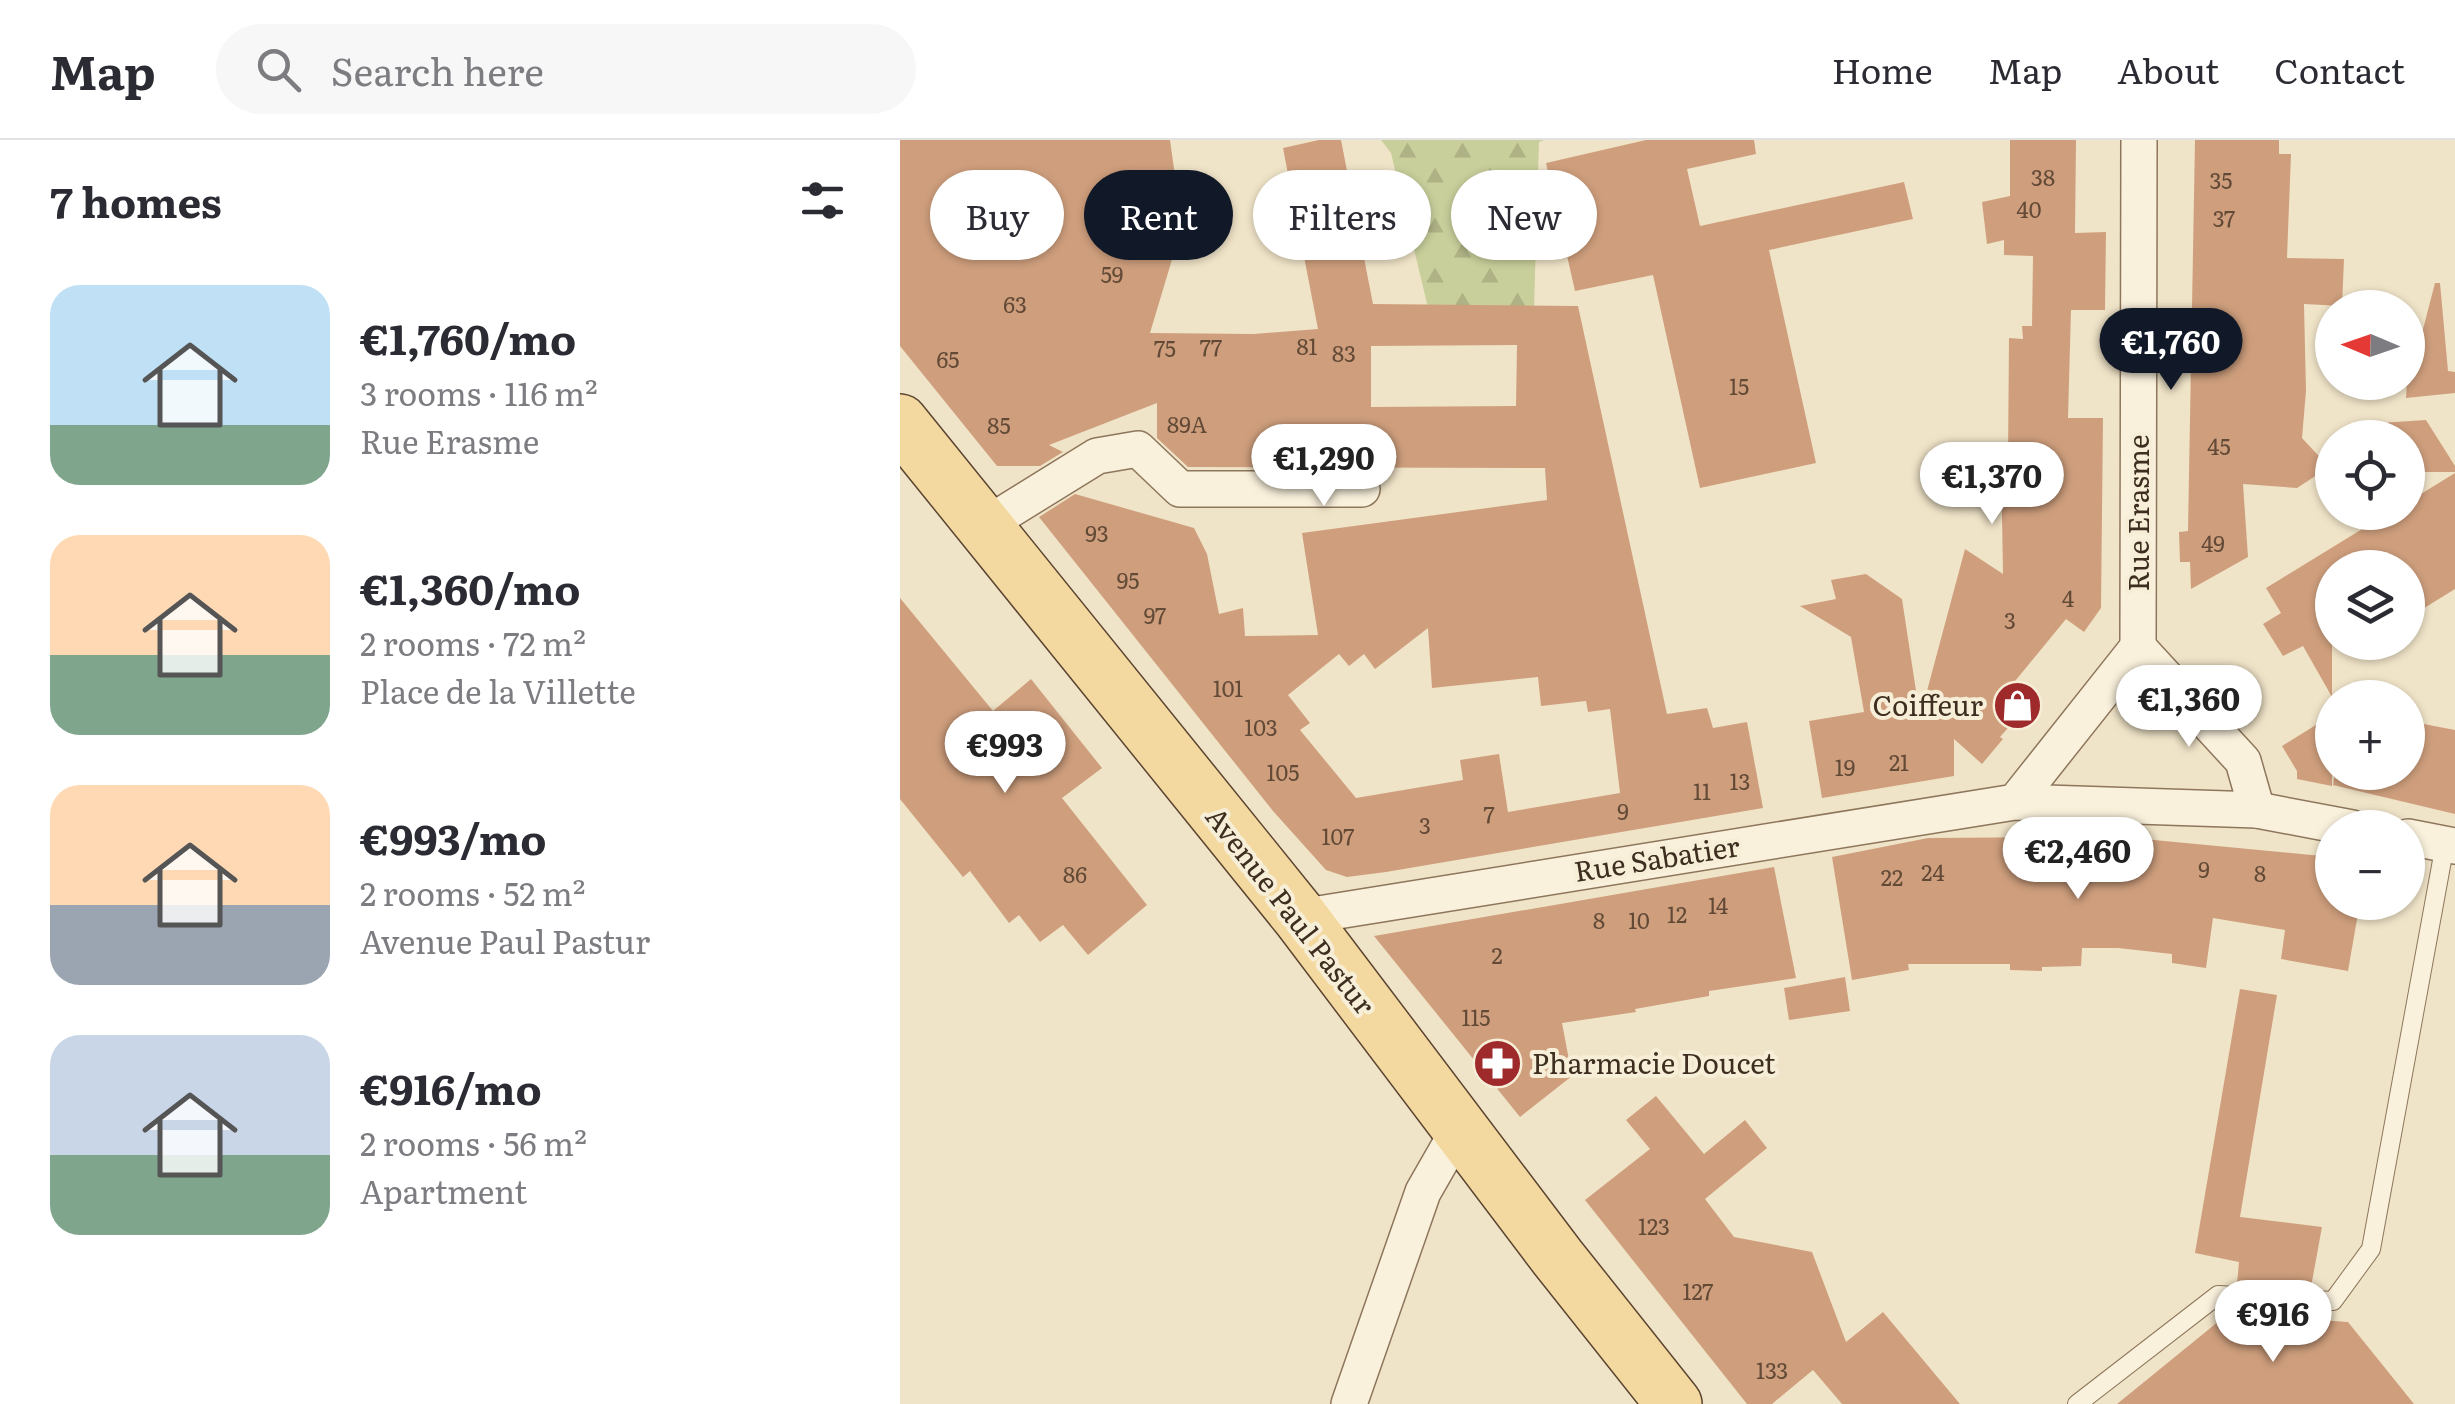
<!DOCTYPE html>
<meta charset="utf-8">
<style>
:root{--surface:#fff;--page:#f7f7f7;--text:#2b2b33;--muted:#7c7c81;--line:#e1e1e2;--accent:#111827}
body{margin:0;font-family:Literata,serif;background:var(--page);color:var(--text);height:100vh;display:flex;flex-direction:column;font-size:38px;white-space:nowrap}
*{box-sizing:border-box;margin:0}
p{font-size:32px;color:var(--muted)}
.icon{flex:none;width:55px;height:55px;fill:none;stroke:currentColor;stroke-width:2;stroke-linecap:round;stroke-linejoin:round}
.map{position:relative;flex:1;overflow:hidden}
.drawer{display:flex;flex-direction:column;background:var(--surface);width:900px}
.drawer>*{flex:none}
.guide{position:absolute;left:30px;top:30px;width:950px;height:90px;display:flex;gap:20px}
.needle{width:65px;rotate:272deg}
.controls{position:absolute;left:1415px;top:150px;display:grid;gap:20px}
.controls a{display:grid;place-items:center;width:110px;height:110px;border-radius:50%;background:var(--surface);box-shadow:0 2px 8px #0004;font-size:50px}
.price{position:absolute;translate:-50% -85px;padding:0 22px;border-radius:35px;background:#fff;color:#222;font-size:32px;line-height:65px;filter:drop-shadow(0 2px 5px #0008)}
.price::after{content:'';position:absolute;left:50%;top:60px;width:30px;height:22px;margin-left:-15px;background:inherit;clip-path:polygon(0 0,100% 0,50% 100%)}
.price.current{background:var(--accent);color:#fff}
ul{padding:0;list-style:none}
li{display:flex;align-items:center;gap:30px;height:250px;padding:0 50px}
li span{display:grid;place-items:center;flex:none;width:280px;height:200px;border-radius:30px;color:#555}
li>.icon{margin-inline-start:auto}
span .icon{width:120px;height:120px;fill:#fffc;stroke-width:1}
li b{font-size:42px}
h2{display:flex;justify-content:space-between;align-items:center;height:120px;padding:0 50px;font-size:42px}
.chip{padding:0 35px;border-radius:45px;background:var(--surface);box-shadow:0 2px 8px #0004;font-size:35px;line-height:90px}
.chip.current{background:var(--accent);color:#fff}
header{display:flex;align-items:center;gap:60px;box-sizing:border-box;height:140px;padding:0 50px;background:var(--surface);border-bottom:2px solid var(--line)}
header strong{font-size:48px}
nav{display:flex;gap:55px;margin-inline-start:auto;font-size:35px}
.search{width:700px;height:90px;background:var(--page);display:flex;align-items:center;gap:25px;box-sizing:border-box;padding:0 35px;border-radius:55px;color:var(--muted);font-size:38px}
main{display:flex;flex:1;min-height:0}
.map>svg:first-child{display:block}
.forest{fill:url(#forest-firs)}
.building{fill:#cf9f7d;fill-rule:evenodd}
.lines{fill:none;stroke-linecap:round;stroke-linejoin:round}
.service-casing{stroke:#8d765c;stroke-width:20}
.minor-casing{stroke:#8d765c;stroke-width:38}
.primary-casing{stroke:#5b4430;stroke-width:58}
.service{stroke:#faf1dc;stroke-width:18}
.minor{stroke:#faf1dc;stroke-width:35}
.primary{stroke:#f3d9a0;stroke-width:55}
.labels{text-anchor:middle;stroke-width:8;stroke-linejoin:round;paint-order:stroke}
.number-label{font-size:22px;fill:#624a37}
.street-label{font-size:28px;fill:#3d2e20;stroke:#f7eed8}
.poi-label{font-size:28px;fill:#3d2e20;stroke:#f7eed8;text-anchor:end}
</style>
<header>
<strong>Map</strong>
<div class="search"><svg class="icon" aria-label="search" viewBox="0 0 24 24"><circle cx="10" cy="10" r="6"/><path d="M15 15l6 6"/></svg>Search here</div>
<nav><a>Home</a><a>Map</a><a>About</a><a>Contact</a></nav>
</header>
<main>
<section class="drawer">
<h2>7 homes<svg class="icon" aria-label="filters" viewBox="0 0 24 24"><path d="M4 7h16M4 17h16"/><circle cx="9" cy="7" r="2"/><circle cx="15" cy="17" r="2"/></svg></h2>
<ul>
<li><span style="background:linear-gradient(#bfe0f5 70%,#7fa58c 0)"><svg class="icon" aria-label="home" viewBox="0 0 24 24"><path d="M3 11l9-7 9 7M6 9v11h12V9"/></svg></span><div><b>€1,760/mo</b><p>3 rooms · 116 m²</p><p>Rue Erasme</p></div></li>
<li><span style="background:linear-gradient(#ffd9b3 60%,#7fa58c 0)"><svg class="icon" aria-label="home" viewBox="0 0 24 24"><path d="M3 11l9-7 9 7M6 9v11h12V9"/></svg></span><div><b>€1,360/mo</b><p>2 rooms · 72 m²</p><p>Place de la Villette</p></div></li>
<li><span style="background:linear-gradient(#ffd9b3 60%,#9aa5b1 0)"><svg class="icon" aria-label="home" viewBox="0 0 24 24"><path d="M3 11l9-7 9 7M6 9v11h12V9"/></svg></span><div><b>€993/mo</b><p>2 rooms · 52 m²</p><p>Avenue Paul Pastur</p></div></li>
<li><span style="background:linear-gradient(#c9d6e8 60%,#7fa58c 0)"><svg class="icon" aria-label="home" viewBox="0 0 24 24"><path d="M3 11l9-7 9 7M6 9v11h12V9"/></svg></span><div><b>€916/mo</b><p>2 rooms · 56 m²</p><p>Apartment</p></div></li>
</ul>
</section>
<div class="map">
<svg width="1555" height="1264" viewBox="0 0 1555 1264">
<defs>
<pattern id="forest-firs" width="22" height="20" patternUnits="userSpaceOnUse" patternTransform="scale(2.5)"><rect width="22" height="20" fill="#c9cf9b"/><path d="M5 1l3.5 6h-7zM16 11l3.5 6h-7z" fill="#aeb285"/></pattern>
</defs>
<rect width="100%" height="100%" fill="#f0e4c8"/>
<polygon class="forest" points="481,0 644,0 639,2 634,169 529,172 491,13"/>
<g class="building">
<path d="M 0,0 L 270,0 L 282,86 L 250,193 L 354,194 L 418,189 L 383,8 L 419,0 L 441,0 L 473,164 L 678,166 L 767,574 L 807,568 L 813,588 L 847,582 L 863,668 L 486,732 L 447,737 L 426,730 L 373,671 L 139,377 L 175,354 L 294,388 L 307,414 L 319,474 L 343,468 L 345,496 L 418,495 L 402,393 L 647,360 L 645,328 L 288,327 L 257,298 L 257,263 L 149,305 L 163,312 L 140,326 L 97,326 L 0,206 ZM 617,205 L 616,266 L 471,267 L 471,206 ZM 528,488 L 532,548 L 638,537 L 641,566 L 686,561 L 688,572 L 710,569 L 720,653 L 608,672 L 599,614 L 560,620 L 563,640 L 456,658 L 400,590 L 410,583 L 388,555 L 439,514 L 449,526 L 464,514 L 475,529 Z"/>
<polygon points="746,0 854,0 856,14 787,29 800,86 1004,42 1013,79 869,110 916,323 800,348 753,135 675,151 646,23"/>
<polygon points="1110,0 1176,0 1175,93 1206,92 1205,170 1171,170 1168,278 1203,278 1201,468 1184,492 1166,479 1111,546 1130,563 1100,597 1103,599 1082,624 1054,599 1054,636 922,658 909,581 964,572 951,497 900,466 936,459 931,440 966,434 1002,459 1020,577 1065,409 1103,434 1101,318 1108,318 1109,198 1123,199 1122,186 1132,186 1133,116 1104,115 1104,100 1087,104 1082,62 1110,56"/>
<polygon points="1295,0 1379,0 1379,14 1391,14 1387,118 1444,119 1442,166 1404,164 1406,251 1402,298 1429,327 1397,348 1343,344 1348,417 1291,449 1290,422 1280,422 1279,392 1288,391"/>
<polygon points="1535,143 1540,143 1548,231 1555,232 1555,253 1506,258 1508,223 1514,224"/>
<polygon points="1526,280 1555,326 1555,332 1511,332 1508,327 1508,298 1489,298 1479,283"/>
<polygon points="1555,333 1555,449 1508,478 1508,428 1432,428 1432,557 1403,506 1383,516 1363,484 1381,473 1366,448 1490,372 1508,372 1508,362"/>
<polygon points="0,458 93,571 131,539 202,628 162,658 247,765 188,815 163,785 140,802 119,775 109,783 70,731 63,737 0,659"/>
<polygon points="1432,575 1432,646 1397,639 1397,631 1382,606"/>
<polygon points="1508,581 1555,590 1555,674 1433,645 1435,632 1508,632"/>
<polygon points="1181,697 1254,700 1432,717 1432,762 1460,762 1448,831 1381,819 1385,790 1313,778 1306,828 1272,823 1272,814 1218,808 1182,808 1181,826 1142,827 1142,831 1110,830 1110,824 1008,824 1009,830 952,840 932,717 1028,698"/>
<polygon points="874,727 896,838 809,851 809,856 735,869 736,872 662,883 672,936 620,977 474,796"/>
<polygon points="945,837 950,871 889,880 884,848"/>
<polygon points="1340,849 1377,855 1340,1077 1422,1087 1411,1147 1337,1144 1339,1122 1295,1113"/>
<polygon points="756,956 804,1014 845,980 867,1008 805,1059 834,1097 912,1112 946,1202 983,1172 1060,1264 942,1264 913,1230 872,1264 847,1264 685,1060 750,1009 726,980"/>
<polygon points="1335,1168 1407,1172 1406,1179 1448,1182 1514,1264 1217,1264"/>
</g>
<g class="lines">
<defs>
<polyline id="service" points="1177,1264 1318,1155 1433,1161 1471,1109 1545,704"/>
<g id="minor">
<polyline points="84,386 197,316 238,309 280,349 462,349"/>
<polyline points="1238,507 1239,0"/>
<polyline points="1357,670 1452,688"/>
<polyline points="1508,697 1555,706"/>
<polyline points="400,777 1115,662 1357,670 1343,621 1238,507 1115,662"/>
<polyline points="449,1264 523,1052 559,989"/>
</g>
<polyline id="primary" points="0,282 400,777 658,1118 774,1264"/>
</defs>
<use href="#service" class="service-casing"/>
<use href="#minor" class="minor-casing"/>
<use href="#primary" class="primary-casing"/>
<use href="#service" class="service"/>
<use href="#minor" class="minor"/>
<use href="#primary" class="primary"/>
</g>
<defs>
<symbol id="shop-disc" viewBox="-11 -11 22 22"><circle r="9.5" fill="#9e2a2b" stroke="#f7eed8"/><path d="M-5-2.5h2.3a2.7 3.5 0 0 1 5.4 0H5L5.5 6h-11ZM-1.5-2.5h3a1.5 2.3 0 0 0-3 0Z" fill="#fff"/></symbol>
<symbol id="pharmacy-disc" viewBox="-11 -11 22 22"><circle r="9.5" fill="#9e2a2b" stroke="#f7eed8"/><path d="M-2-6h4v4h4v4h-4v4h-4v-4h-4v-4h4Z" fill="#fff"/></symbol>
</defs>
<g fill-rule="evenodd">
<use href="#shop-disc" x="1090" y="538" width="55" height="55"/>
<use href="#pharmacy-disc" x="570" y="896" width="55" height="55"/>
</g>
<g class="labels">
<g class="number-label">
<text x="1143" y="46">38</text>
<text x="1321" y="49">35</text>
<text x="1129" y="78">40</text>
<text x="1324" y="87">37</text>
<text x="212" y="143">59</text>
<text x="115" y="173">63</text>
<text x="407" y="215">81</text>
<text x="311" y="216">77</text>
<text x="265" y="217">75</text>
<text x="444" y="222">83</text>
<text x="48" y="228">65</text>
<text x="839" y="255">15</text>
<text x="287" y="293">89A</text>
<text x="99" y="294">85</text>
<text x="1319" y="315">45</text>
<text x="197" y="402">93</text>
<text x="1313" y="412">49</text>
<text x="228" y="449">95</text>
<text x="1168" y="467">4</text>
<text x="255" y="484">97</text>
<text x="1110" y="489">3</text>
<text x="328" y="557">101</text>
<text x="361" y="596">103</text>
<text x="999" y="631">21</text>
<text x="945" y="636">19</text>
<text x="383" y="641">105</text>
<text x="840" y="650">13</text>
<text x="802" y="660">11</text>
<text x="723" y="680">9</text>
<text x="589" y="683">7</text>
<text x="525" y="694">3</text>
<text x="438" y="705">107</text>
<text x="1304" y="738">9</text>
<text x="1033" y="741">24</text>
<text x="1360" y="742">8</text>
<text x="175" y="743">86</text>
<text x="992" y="746">22</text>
<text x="818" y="774">14</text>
<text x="777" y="783">12</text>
<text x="699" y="789">8</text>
<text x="739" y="789">10</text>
<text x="597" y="824">2</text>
<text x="576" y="886">115</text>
<text x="754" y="1095">123</text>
<text x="798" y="1160">127</text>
<text x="872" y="1239">133</text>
</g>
<g class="street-label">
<text transform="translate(1239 373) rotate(-90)" y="10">Rue Erasme</text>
<text transform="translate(757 719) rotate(-9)" y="10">Rue Sabatier</text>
<text transform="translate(390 771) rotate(52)" y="10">Avenue Paul Pastur</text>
</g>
<g class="poi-label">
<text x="1083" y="576">Coiffeur</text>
<text x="632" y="934" text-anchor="start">Pharmacie Doucet</text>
</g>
</g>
</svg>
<div class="controls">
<a><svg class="needle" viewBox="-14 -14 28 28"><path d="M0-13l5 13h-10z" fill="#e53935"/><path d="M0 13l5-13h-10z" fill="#7c7c81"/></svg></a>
<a><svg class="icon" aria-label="locate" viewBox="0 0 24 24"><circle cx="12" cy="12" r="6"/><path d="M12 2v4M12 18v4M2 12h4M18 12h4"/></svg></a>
<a><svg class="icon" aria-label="layers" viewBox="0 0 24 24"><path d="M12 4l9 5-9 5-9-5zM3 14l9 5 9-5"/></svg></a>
<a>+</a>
<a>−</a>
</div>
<b class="price current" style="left:1271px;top:253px">€1,760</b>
<b class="price" style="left:424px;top:369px">€1,290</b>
<b class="price" style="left:1092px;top:387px">€1,370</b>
<b class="price" style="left:1289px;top:610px">€1,360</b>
<b class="price" style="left:105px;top:656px">€993</b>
<b class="price" style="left:1178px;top:762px">€2,460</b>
<b class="price" style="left:1373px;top:1225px">€916</b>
<div class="guide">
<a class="chip">Buy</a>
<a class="chip current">Rent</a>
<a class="chip">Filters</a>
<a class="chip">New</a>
</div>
</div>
</main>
